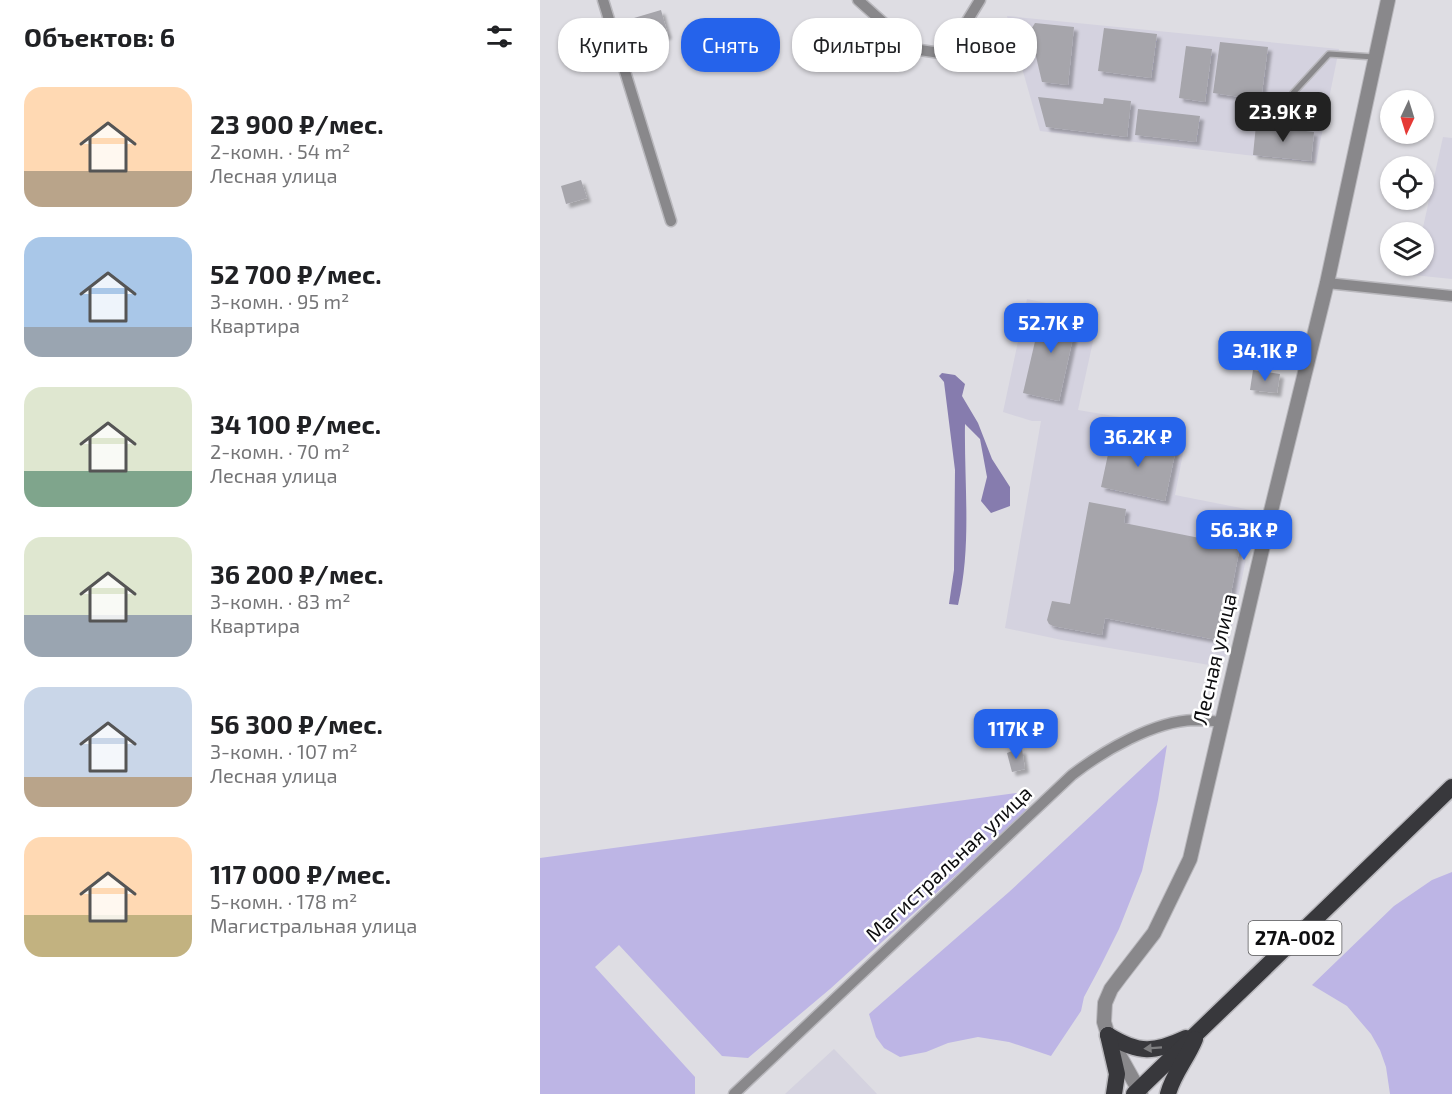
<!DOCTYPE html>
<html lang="ru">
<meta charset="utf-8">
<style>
:root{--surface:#fff;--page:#f6f6f6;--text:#202124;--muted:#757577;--accent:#2563eb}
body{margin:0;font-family:"Exo 2",sans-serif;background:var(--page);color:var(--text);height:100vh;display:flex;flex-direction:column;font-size:22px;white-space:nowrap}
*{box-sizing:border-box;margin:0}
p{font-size:20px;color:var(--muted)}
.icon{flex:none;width:33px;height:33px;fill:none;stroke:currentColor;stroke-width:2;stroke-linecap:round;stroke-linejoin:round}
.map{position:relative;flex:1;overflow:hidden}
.sheet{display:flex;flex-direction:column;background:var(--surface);width:540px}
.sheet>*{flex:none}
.guide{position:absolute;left:18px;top:18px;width:570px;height:54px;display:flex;gap:12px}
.needle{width:39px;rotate:184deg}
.buttons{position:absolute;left:840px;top:90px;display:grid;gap:12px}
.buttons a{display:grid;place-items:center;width:54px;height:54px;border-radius:50%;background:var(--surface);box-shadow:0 2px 4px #0004;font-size:30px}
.price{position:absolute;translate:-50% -51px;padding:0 14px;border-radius:12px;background:var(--accent);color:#fff;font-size:20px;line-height:39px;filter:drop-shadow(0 2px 3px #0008)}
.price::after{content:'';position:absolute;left:50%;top:36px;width:18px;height:14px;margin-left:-9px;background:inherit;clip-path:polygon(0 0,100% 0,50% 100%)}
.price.current{background:#222;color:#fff}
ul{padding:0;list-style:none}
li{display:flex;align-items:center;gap:18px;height:150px;padding:0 24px}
li span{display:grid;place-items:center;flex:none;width:168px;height:120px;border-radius:18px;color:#555}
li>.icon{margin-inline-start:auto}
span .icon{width:72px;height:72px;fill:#fffc;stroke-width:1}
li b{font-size:26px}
h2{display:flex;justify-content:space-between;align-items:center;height:72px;padding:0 24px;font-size:26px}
.chip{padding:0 21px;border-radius:24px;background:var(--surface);box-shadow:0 2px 4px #0004;font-size:21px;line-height:54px}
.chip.current{background:var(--accent);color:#fff}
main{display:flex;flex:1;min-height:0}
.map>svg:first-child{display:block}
.built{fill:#d4d2df}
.green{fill:#bdb5e5}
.water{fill:#867cae}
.building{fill:#a6a5ab;filter:url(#shadow)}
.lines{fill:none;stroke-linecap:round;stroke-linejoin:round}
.service-casing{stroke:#b9b8bd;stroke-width:8}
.minor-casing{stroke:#b9b8bd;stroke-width:13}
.tertiary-casing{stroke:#b9b8bd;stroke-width:16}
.trunk-casing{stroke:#b9b8bd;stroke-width:19}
.service{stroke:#89888b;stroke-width:5}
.minor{stroke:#89888b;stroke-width:10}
.tertiary{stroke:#89888b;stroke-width:14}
.trunk{stroke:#38383c;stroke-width:16}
.oneway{fill:#7e7e80}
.labels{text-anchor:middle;stroke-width:5;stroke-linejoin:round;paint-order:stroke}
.shield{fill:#fff;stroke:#565658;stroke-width:1.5}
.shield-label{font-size:20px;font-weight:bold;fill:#0e0e10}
.street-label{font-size:21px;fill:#0e0e10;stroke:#fff}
</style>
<main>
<section class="sheet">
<h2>Объектов: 6<svg class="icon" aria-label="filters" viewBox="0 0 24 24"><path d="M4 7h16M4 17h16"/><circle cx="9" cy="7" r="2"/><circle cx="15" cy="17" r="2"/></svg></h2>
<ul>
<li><span style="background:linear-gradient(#ffd9b3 70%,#b9a48a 0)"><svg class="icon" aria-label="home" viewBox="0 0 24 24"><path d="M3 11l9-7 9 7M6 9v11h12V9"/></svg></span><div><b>23 900 ₽/мес.</b><p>2-комн. · 54 m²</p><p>Лесная улица</p></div></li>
<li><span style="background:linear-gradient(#a9c7e8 75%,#9aa5b1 0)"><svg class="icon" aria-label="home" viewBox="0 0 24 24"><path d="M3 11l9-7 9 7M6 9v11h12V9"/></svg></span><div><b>52 700 ₽/мес.</b><p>3-комн. · 95 m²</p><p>Квартира</p></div></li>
<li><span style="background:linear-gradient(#dfe7d0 70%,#7fa58c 0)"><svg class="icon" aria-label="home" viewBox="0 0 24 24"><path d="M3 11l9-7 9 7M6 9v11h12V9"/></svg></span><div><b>34 100 ₽/мес.</b><p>2-комн. · 70 m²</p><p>Лесная улица</p></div></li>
<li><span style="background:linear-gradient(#dfe7d0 65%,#9aa5b1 0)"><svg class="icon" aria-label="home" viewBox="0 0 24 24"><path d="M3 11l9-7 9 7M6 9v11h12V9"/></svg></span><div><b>36 200 ₽/мес.</b><p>3-комн. · 83 m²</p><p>Квартира</p></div></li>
<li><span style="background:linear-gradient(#c9d6e8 75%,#b9a48a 0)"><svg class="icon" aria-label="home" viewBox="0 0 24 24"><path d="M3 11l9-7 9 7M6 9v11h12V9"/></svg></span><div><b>56 300 ₽/мес.</b><p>3-комн. · 107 m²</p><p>Лесная улица</p></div></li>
<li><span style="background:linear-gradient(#ffd9b3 65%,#c2b280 0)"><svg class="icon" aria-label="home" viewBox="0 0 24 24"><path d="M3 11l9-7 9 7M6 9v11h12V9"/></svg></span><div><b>117 000 ₽/мес.</b><p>5-комн. · 178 m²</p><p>Магистральная улица</p></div></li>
</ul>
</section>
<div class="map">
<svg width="912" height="1094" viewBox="0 0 912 1094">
<defs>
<filter id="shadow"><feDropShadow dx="4" dy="4" stdDeviation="1.5" flood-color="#0004"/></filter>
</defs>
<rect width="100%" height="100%" fill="#dedde3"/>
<g class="built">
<polygon points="467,16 799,49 776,163 500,131"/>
<polygon points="903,137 912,138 912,279 873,275 875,266 884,266 884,232 882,232"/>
<polygon points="487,299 559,314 538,410 592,419 589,431 646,438 635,495 716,511 686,655 681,667 522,640 465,628 501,421 492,421 463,412"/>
<polygon points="294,1049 337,1094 245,1094"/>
</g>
<g class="green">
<polygon points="627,745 618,800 602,871 579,929 560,967 544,997 541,1011 511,1056 469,1042 438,1037 408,1043 386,1052 360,1057 344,1048 336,1037 329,1014 469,892"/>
<polygon points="476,793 488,810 290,989 208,1058 182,1056 79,945 55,967 155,1077 155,1094 0,1094 0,858"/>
<polygon points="912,872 912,1094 850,1094 846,1067 840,1050 831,1034 807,1006 772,985 854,906 892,880"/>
</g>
<path class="water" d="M 402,373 L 415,375 L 425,384 L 422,396 L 438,423 L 452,459 L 470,487 L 470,506 L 451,513 L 441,501 L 447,477 L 440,439 L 425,424 C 424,484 432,546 418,605 L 409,604 L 414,570 L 415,470 L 404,382 L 399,376 Z"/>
<g class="building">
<polygon points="121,10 128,35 102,43 94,18"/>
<polygon points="495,23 534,27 528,85 502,82 490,31"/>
<polygon points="564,28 617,34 611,78 558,71"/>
<polygon points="680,42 728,47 721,100 673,93"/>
<polygon points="646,46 672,49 665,102 639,98"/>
<polygon points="498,97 563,104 564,98 591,101 587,137 506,127"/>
<polygon points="598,109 660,116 656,142 595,135"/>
<polygon points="716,125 774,132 771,161 713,155"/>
<polygon points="41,180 47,198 26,204 21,186"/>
<polygon points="503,307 538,315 519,401 483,393"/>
<polygon points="713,370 740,374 737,393 710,390"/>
<polygon points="563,434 636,449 625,501 561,487 570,445 561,443"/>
<polygon points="549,502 586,509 584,523 700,546 682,641 565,618 562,635 513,626 509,624 507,620 512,601 530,604"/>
<polygon points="477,749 477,751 482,749 485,769 472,772 467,753"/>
</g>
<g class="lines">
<defs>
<polyline id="service" points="753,93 789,54 834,57"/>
<g id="minor">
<polyline points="63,0 131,221"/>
<polyline points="318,0 373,49 407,54 440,0"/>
<polyline points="787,283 912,296"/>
<path d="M 194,1094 L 532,775 C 563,751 614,721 654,720 C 663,720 673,721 682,722"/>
</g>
<polyline id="tertiary" points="601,1094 568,1035 564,1022 565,1003 571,989 580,977 614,933 650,859 731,511 787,283 848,0"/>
<g id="trunk">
<path d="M 568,1035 C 599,1054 614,1053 646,1038"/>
<polyline points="568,1035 577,1074 574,1094"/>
<polyline points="594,1094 912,787"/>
<path d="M 628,1094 C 633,1074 647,1059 655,1039"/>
</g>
</defs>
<use href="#service" class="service-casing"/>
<use href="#minor" class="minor-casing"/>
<use href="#tertiary" class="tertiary-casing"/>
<use href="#trunk" class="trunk-casing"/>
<use href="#service" class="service"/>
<use href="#minor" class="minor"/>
<use href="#tertiary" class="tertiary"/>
<use href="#trunk" class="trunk"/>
</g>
<defs><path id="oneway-solid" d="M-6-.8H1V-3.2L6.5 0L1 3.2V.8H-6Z" transform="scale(1.5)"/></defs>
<use class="oneway" href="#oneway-solid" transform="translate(613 1048) rotate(176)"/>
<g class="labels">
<rect class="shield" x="708.5" y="921" width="93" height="34" rx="4.5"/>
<g class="shield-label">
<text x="755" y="945">27А-002</text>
</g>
<g class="street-label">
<text transform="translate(675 659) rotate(-77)" y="7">Лесная улица</text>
<text transform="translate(409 864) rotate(-43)" y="7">Магистральная улица</text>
</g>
</g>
</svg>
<div class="buttons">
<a><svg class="needle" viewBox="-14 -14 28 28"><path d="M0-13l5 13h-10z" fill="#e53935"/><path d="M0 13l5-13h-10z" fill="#757577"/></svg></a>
<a><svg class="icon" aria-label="locate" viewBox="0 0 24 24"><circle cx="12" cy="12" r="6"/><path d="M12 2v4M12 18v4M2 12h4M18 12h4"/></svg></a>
<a><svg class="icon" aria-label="layers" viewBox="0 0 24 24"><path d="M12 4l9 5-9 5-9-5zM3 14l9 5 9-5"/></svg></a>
</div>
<b class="price current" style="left:743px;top:143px">23.9K ₽</b>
<b class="price" style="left:511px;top:354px">52.7K ₽</b>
<b class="price" style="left:725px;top:382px">34.1K ₽</b>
<b class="price" style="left:598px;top:468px">36.2K ₽</b>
<b class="price" style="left:704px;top:561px">56.3K ₽</b>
<b class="price" style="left:476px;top:760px">117K ₽</b>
<div class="guide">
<a class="chip">Купить</a>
<a class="chip current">Снять</a>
<a class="chip">Фильтры</a>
<a class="chip">Новое</a>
</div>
</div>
</main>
